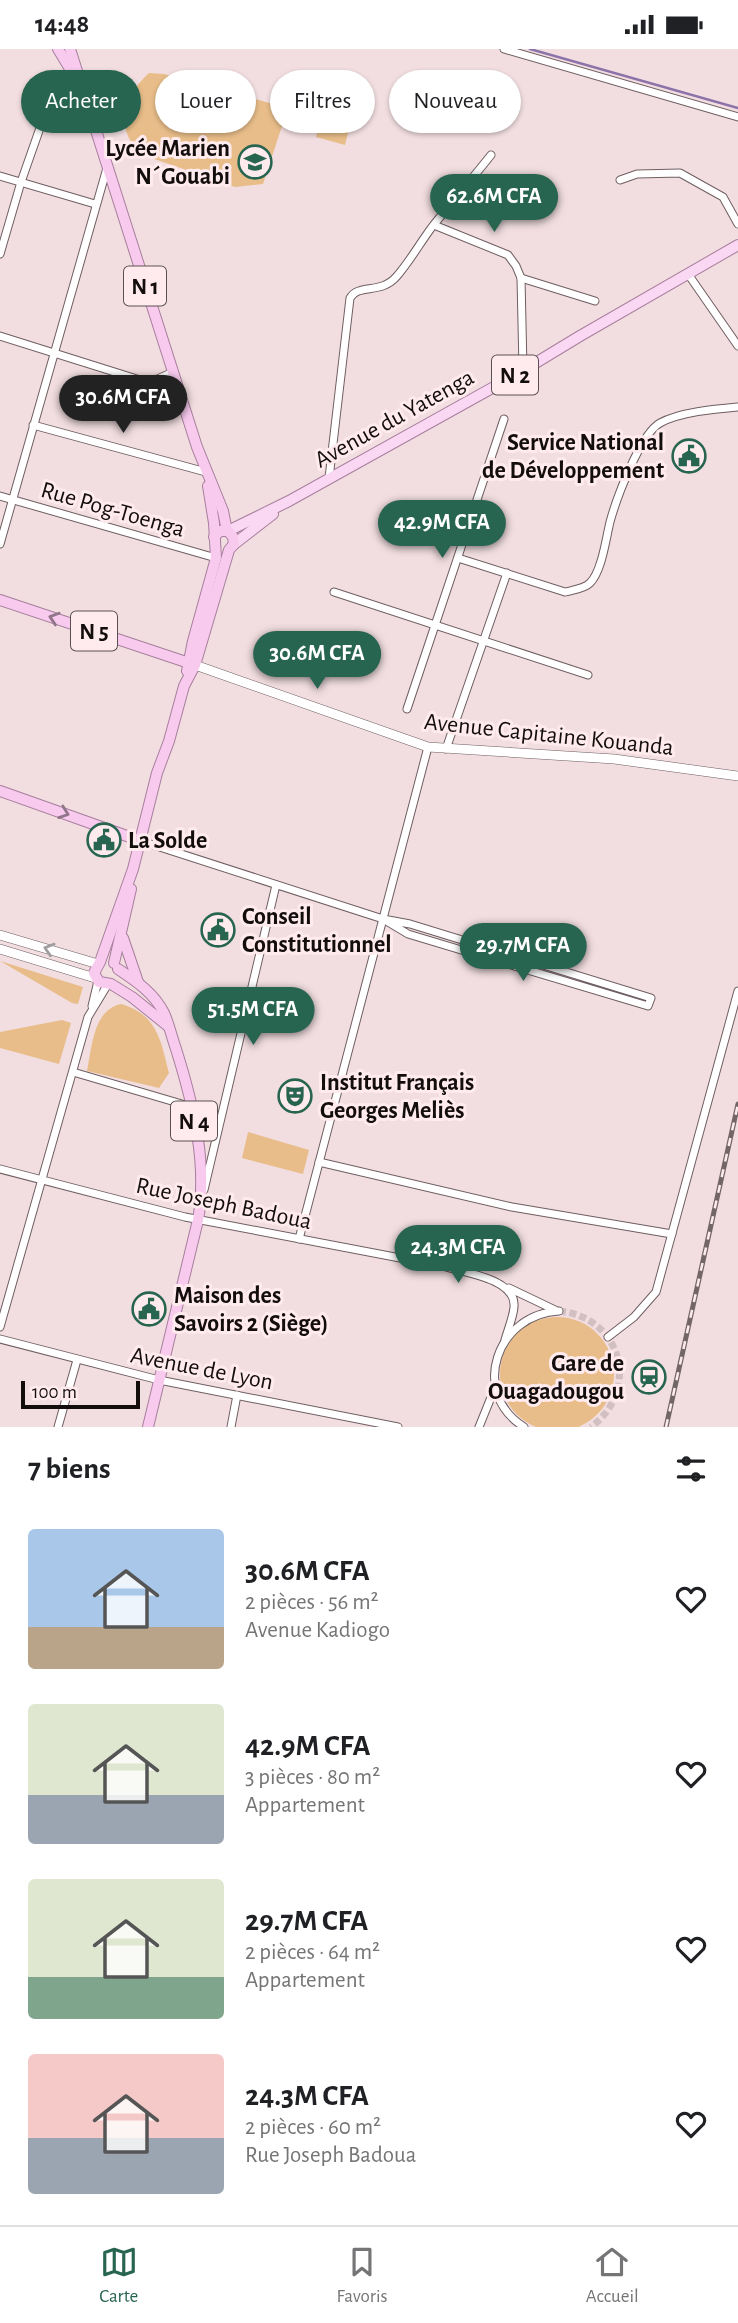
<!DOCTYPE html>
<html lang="fr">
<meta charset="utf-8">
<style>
:root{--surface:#fff;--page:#f2f2f2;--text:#202124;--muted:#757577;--line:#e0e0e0;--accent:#286551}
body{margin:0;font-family:"Alegreya Sans",sans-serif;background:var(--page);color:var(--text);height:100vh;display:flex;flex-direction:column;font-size:26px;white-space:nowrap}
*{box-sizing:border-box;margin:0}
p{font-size:23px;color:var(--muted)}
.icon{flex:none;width:38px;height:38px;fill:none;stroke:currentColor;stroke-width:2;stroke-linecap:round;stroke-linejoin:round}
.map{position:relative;height:1378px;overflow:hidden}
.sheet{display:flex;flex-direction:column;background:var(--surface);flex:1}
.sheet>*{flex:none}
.hud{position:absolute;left:21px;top:21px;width:696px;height:63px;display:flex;gap:14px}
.scale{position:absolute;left:21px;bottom:18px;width:119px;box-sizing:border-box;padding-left:7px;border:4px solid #130d0e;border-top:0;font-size:19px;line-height:24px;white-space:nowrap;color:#130d0e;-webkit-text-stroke:5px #ffebee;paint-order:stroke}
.price{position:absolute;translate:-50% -60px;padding:0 16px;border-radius:24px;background:var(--accent);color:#fff;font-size:23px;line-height:46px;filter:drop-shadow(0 2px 4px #0008)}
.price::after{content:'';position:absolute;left:50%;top:42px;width:21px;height:16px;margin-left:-10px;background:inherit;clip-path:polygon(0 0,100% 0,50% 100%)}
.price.active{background:#222;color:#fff}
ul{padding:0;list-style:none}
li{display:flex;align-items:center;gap:21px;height:175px;padding:0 28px}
li span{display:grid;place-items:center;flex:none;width:196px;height:140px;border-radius:7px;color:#555}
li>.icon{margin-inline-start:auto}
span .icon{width:84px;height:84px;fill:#fffc;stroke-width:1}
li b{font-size:30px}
h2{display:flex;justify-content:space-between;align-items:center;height:84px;padding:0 28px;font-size:30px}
.pill{padding:0 24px;border-radius:32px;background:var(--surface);box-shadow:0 2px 5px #0004;font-size:24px;line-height:63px}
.pill.active{background:var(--accent);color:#fff}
.status{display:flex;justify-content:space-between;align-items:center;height:49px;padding:0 35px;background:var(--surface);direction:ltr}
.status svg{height:19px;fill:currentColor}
.tabs{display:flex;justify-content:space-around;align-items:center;height:98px;border-top:2px solid var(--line);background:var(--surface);font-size:19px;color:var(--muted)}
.tabs a{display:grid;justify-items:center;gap:4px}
.tabs .active{color:var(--accent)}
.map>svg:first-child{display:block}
.green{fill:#e8bd89}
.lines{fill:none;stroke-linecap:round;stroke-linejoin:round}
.stream{stroke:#8b73aa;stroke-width:2.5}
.minor-tunnel{stroke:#d1bfc1;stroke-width:7;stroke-dasharray:7 3.5;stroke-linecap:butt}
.minor-casing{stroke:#6f5e61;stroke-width:9}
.tertiary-casing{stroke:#6f5e61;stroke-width:10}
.primary-casing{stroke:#a77f9c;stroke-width:12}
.trunk-casing{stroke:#a77f9c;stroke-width:12}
.minor{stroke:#fff;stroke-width:7}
.tertiary{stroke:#fff;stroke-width:9}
.primary{stroke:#fad7f2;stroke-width:10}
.trunk{stroke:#f8caee;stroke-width:10}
.rail-casing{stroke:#726667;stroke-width:5}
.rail{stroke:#ffebee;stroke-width:2.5;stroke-dasharray:8;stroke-linecap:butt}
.oneway{stroke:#917589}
.oneway2{stroke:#a19e9f}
.labels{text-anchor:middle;stroke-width:6;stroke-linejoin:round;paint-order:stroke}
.shield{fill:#ffebee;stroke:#5a5051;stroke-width:2}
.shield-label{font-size:23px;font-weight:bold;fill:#130d0e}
.poi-label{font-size:24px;font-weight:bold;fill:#130d0e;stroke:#ffebee;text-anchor:start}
.street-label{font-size:24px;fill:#130d0e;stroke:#ffebee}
</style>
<div class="status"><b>14:48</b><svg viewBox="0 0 49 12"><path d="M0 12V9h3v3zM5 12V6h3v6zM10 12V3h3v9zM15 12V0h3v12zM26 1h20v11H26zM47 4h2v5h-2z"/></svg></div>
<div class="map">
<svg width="738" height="1378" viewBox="0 0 738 1378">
<rect width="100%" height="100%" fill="#f2dee1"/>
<g class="green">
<path d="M 149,24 L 164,25 L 277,56 L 283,74 L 263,135 L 235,138 L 140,105 C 114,77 123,48 149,24 Z"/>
<polygon points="329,48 355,55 351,70 324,63"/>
<polygon points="320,72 349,80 345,96 316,88"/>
<polygon points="0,912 83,938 78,955 72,954"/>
<path d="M 121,955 C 157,965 161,992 169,1024 L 159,1039 L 87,1022 C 92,998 93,961 121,955 Z"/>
<polygon points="62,971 71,974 59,1015 0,999 0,983"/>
<polygon points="248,1083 309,1101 303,1125 242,1109"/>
<circle cx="557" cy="1325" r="57"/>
</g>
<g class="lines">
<polyline class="stream" points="530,0 738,59"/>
<path class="minor-tunnel" d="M 559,1262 C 622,1268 641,1341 591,1378"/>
<defs>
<g id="minor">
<polyline points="504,0 738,68"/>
<polyline points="0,127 95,155"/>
<polyline points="620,131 637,125 680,124 723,148 738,175"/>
<polyline points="434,176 508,206 516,217 521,229 523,320"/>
<polyline points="0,205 21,133 47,59 52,56 86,53"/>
<polyline points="688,225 738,297"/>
<polyline points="521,229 595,252"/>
<polyline points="0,287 140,331 153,332 173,323"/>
<polyline points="33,376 206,423"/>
<path d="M 329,429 L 350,249 C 359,234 381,246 397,227 C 410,212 420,194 432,178 C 451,154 472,130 491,106"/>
<polyline points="0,447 216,509"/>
<polyline points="0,495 107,119"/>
<path d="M 458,509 L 565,543 C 573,541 584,540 590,534 C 602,522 606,489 610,473 C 616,451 640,385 660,374 C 680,363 715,360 738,358"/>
<polyline points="334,543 588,626"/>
<polyline points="407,660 504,370"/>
<polyline points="446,700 507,524"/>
<polyline points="141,792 383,870 410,875 651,949 648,957 408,885 383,870"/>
<polyline points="92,957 98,932"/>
<polyline points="73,1023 192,1058"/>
<polyline points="319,1113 512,1158 672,1185"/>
<path d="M 0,1120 L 185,1168 L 442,1217 C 463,1223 517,1230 514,1258 C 513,1269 508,1280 505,1291"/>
<polyline points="204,1141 276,836"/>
<polyline points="299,1190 428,698"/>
<polyline points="509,1239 555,1261"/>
<polyline points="0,1278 88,968 108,935"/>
<polyline points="608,1288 634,1268 656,1243 738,942"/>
<polyline points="0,1290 159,1331 398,1378"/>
<polyline points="58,1378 77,1311"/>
<polyline points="231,1378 237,1346"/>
<polyline points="479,1378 496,1336"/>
<path d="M 524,1378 C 469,1343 497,1265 559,1262"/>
</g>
<g id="tertiary">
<polyline points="195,616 428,698 614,710 738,727"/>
<polyline points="0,886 98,915"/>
<polyline points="0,900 95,929"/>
</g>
<g id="primary">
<polyline points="228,482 289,452 519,324 580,287 738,196"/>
<polyline points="233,496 273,465"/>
</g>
<g id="trunk">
<polyline points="58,0 73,25"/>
<polyline points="70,0 197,398 223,462 227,482"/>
<polyline points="0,551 192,615"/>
<polyline points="187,622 193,592 216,509 214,474 208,437"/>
<polyline points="0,742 141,792"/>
<polyline points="123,889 138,933"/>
<polyline points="114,914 131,840"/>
<path d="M 118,920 C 136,932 154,944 164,964 C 169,975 172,989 176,1000 C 193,1054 208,1115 198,1171 L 148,1378"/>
<polyline points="168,977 132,948 111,935 99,933 94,924 100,913 133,820 157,724 169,692 184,637 195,616 229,501 234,495 233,488 228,482 220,482 214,488"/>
</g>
</defs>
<use href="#minor" class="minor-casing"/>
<use href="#tertiary" class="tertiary-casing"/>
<use href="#primary" class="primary-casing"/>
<use href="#trunk" class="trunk-casing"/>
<use href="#minor" class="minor"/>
<use href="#tertiary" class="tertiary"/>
<use href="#primary" class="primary"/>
<use href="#trunk" class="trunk"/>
<defs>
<polyline id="rail" points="666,1378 738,1055"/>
</defs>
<use href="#rail" class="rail-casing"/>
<use href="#rail" class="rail"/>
</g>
<defs><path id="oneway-chevron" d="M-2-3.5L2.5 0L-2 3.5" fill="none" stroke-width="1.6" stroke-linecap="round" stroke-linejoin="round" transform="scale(1.75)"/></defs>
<g class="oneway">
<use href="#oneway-chevron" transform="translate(54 569) rotate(-162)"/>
<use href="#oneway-chevron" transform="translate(64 764) rotate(20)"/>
</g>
<use class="oneway2" href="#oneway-chevron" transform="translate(49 900) rotate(-163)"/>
<defs>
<symbol id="school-ring" viewBox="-11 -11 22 22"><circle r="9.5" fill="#ffebee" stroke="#286551" stroke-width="1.5"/><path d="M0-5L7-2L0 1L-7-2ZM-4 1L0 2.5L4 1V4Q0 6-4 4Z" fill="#286551"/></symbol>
<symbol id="civic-ring" viewBox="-11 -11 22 22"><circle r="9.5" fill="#ffebee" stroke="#286551" stroke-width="1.5"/><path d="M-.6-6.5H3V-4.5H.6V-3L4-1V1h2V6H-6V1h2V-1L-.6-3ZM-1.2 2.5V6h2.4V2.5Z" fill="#286551"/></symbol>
<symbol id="theatre-ring" viewBox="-11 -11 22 22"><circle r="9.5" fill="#ffebee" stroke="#286551" stroke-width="1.5"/><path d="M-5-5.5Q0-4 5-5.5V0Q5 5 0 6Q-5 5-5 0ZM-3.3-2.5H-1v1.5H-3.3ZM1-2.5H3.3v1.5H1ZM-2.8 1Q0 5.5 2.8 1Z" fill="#286551"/></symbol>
<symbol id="station-ring" viewBox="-11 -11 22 22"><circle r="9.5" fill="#ffebee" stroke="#286551" stroke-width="1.5"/><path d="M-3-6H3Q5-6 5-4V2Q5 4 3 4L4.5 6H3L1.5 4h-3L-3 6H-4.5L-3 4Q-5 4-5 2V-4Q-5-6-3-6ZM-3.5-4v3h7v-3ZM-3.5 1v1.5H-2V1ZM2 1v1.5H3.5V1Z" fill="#286551"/></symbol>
</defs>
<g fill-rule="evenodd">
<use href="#school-ring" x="236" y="94" width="38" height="38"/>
<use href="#civic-ring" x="670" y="388" width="38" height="38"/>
<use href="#civic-ring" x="85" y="772" width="38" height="38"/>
<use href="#civic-ring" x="199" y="862" width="38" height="38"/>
<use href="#theatre-ring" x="276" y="1028" width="38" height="38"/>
<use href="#civic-ring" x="130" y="1241" width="38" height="38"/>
<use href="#station-ring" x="630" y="1309" width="38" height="38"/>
</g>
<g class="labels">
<g class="shield">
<rect x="124" y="217.5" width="42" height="39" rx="5"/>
<rect x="492" y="306.5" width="46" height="39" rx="5"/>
<rect x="71" y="562.5" width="46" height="39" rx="5"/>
<rect x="171" y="1052.5" width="46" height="39" rx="5"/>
</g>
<g class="shield-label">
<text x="145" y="245">N 1</text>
<text x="515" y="334">N 2</text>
<text x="94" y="590">N 5</text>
<text x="194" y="1080">N 4</text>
</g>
<g class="poi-label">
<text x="230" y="107" text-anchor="end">Lycée Marien<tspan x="230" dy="28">N´Gouabi</tspan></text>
<text x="664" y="401" text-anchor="end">Service National<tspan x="664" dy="28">de Développement</tspan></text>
<text x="128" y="799">La Solde</text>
<text x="242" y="875">Conseil<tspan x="242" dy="28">Constitutionnel</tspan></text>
<text x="320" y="1041">Institut Français<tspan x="320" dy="28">Georges Meliès</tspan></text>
<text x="174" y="1254">Maison des<tspan x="174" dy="28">Savoirs 2 (Siège)</tspan></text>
<text x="624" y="1322" text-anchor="end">Gare de<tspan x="624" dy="28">Ouagadougou</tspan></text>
</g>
<g class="street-label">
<text transform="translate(394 369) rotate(-29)" y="8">Avenue du Yatenga</text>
<text transform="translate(113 460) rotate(16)" y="8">Rue Pog-Toenga</text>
<text transform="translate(549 685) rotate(6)" y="8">Avenue Capitaine Kouanda</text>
<text transform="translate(224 1154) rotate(12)" y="8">Rue Joseph Badoua</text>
<text transform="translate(202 1319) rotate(11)" y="8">Avenue de Lyon</text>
</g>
</g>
</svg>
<div class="scale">100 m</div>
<b class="price" style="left:494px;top:185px">62.6M CFA</b>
<b class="price active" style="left:123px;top:386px">30.6M CFA</b>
<b class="price" style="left:442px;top:511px">42.9M CFA</b>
<b class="price" style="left:317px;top:642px">30.6M CFA</b>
<b class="price" style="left:523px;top:934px">29.7M CFA</b>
<b class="price" style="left:253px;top:998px">51.5M CFA</b>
<b class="price" style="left:458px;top:1236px">24.3M CFA</b>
<div class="hud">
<a class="pill active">Acheter</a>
<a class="pill">Louer</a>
<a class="pill">Filtres</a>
<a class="pill">Nouveau</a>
</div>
</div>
<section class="sheet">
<h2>7 biens<svg class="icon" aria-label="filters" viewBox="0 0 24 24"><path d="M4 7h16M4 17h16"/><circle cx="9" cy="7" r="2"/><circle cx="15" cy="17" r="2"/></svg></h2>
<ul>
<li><span style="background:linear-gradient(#a9c7e8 70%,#b9a48a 0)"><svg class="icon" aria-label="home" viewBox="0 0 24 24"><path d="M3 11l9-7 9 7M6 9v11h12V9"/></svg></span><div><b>30.6M CFA</b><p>2 pièces · 56 m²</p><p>Avenue Kadiogo</p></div><svg class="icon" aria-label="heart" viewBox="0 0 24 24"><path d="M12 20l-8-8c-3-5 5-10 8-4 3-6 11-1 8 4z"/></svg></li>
<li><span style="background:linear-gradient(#dfe7d0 65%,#9aa5b1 0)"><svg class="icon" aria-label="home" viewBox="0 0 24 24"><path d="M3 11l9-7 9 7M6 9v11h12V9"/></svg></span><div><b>42.9M CFA</b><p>3 pièces · 80 m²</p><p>Appartement</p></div><svg class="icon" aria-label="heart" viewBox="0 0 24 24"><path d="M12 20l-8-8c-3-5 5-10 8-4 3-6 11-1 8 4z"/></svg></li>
<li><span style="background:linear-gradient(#dfe7d0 70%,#7fa58c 0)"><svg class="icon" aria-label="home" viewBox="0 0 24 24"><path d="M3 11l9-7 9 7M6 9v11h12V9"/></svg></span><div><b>29.7M CFA</b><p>2 pièces · 64 m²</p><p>Appartement</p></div><svg class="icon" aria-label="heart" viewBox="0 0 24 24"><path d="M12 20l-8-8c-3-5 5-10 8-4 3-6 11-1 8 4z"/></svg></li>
<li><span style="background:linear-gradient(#f6c9c9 60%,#9aa5b1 0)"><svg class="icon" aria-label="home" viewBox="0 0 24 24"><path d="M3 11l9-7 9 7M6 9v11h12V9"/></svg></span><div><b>24.3M CFA</b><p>2 pièces · 60 m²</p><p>Rue Joseph Badoua</p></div><svg class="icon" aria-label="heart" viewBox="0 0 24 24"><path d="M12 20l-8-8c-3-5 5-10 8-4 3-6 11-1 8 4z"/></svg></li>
</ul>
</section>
<nav class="tabs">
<a class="active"><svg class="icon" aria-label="map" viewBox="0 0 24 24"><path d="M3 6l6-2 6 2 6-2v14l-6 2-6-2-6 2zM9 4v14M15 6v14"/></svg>Carte</a>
<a><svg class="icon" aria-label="saved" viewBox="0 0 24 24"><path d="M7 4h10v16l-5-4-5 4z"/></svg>Favoris</a>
<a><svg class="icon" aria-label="home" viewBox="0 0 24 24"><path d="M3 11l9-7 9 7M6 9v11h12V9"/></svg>Accueil</a>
</nav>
